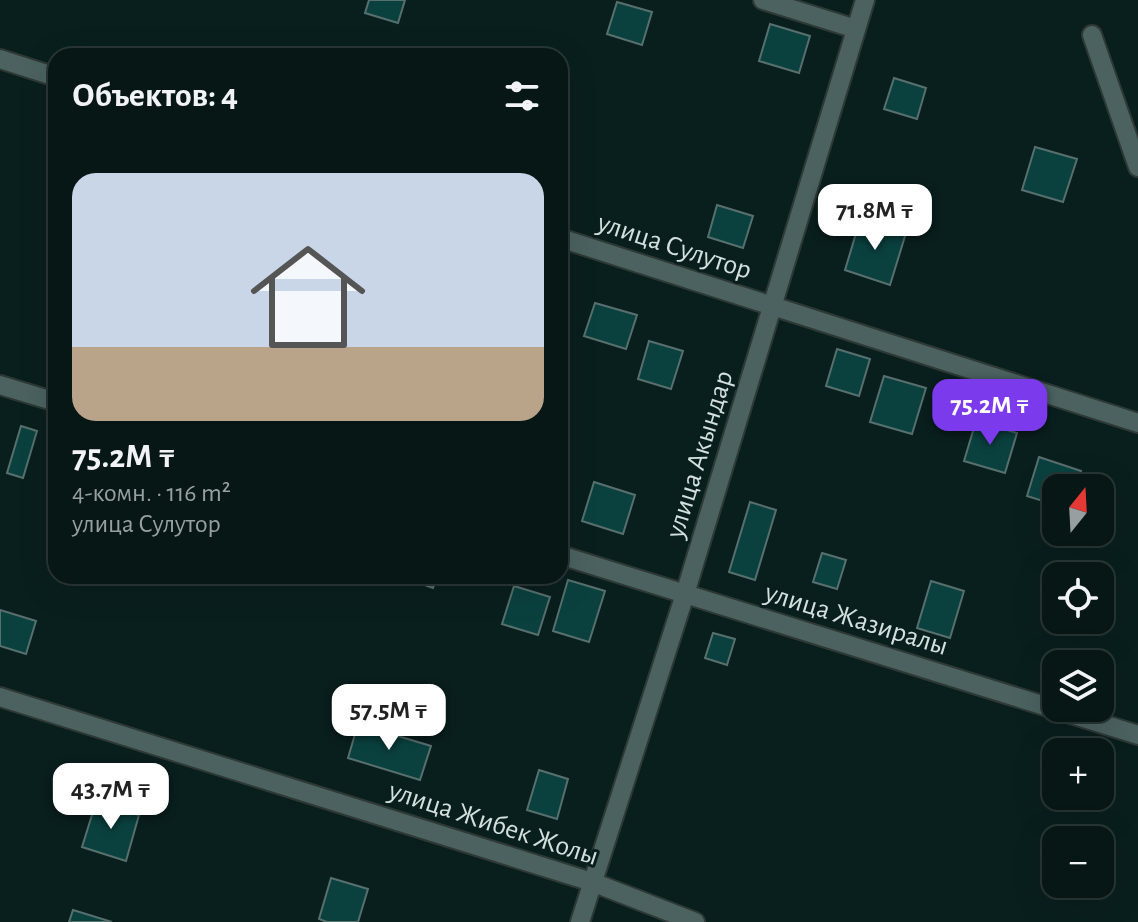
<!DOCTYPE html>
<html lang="ru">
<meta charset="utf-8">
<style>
:root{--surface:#071716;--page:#10201f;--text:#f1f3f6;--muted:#989fa1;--line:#283635;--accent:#7c3aed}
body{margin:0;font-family:"Alegreya Sans",sans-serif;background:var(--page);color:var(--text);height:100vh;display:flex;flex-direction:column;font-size:30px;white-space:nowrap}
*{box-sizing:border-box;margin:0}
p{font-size:26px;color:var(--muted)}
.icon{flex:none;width:44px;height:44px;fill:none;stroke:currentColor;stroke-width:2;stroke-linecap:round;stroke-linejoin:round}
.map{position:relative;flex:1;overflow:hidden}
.details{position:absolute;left:48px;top:48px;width:520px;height:536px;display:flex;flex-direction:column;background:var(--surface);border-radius:24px;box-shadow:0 8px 32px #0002,0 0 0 2px var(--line)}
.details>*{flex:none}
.needle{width:52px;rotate:18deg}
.fabs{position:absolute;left:1042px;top:474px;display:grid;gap:16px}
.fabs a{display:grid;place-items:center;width:72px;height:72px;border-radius:16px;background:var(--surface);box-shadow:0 8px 32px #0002,0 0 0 2px var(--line);font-size:40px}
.price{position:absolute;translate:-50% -68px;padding:0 18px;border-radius:16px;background:#fff;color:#222;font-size:26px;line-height:52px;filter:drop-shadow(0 2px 4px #0008)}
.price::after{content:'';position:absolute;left:50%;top:48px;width:24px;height:18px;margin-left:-12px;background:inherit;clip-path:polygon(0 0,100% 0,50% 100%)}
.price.current{background:var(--accent);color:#fff}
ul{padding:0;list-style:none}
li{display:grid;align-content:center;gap:16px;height:424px;padding:0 24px}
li+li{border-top:2px solid var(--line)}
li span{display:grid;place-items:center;height:248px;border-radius:24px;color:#555}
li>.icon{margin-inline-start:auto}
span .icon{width:144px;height:144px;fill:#fffc;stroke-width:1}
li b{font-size:34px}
h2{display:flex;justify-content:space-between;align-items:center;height:96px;padding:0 24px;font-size:34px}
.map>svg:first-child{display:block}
.building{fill:#0a413f;stroke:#576f6d;stroke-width:2}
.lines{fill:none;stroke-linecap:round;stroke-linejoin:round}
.street-casing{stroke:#2e3837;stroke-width:22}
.street{stroke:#4b6260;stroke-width:18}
.labels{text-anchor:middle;stroke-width:6;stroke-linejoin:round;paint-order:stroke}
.street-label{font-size:28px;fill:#d3e0df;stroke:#091f1e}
</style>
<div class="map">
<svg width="1138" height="922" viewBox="0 0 1138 922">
<rect width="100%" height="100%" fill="#091f1e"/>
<g class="building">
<polygon points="369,0 405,0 398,23 365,13"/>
<polygon points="617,2 652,12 642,45 607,34"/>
<polygon points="770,24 810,36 799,73 759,61"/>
<polygon points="894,78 926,88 917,119 884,109"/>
<polygon points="1035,147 1077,159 1063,202 1022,190"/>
<polygon points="717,205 753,216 743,248 708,237"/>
<polygon points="860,220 906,233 890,285 845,270"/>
<polygon points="595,303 637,315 626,349 584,336"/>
<polygon points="649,341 683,351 671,389 638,379"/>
<polygon points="837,349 870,359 859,396 826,386"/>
<polygon points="884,376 926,388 912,434 870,422"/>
<polygon points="976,421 1017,433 1005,473 964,461"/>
<polygon points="21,426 37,431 23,478 7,473"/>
<polygon points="1039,457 1081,471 1076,488 1056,488 1056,505 1027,496"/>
<polygon points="594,482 635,495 623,534 582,521"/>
<polygon points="750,502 776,510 755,580 729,572"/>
<polygon points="822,553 846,560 837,589 813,582"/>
<polygon points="408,576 437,576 433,588 407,579"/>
<polygon points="568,580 605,591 589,642 553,631"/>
<polygon points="931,581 964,591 950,638 917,628"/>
<polygon points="514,586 550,597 538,635 502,624"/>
<polygon points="0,610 36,621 26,654 0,646"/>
<polygon points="713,633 735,639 727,665 705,658"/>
<polygon points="358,724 431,746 420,780 348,758"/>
<polygon points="539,770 568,779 557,819 527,810"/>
<polygon points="96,802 139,815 126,861 82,847"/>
<polygon points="331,878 368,889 358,922 327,922 319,919"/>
<polygon points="73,910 112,922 69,922"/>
</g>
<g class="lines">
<defs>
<g id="street">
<polyline points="763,0 856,29"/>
<polyline points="1092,35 1138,167"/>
<polyline points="0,59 56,77"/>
<polyline points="560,238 1138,423"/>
<polyline points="0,385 56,402"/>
<polyline points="560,555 1138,735"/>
<polyline points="0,697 592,882 695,922"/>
<polyline points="580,922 685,594 865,0"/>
</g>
</defs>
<use href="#street" class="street-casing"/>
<use href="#street" class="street"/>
</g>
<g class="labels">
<g class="street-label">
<text transform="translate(675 245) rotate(18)" y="10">улица Сулутор</text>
<text transform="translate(698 454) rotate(-73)" y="10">улица Акындар</text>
<text transform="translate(857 618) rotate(17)" y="10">улица Жазиралы</text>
<text transform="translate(494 822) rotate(18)" y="10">улица Жибек Жолы</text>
</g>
</g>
</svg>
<div class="fabs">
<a><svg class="needle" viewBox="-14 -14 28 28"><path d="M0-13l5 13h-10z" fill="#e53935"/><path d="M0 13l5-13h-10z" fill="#989fa1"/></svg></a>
<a><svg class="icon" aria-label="locate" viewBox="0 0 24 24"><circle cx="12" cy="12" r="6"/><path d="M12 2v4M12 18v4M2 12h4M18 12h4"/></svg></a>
<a><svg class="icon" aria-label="layers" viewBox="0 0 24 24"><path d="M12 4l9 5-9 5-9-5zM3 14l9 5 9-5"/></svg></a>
<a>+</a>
<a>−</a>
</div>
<b class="price" style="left:875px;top:252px">71.8M ₸</b>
<b class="price current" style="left:990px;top:447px">75.2M ₸</b>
<b class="price" style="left:389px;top:752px">57.5M ₸</b>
<b class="price" style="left:111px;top:831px">43.7M ₸</b>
<section class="details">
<h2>Объектов: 4<svg class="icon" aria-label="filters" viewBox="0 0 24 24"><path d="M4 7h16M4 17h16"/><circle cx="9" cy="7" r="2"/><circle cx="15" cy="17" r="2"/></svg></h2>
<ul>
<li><span style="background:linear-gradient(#c9d6e8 70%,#b9a48a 0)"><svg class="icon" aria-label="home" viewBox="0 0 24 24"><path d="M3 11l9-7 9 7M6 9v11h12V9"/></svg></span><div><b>75.2M ₸</b><p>4-комн. · 116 m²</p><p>улица Сулутор</p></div></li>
</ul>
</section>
</div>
